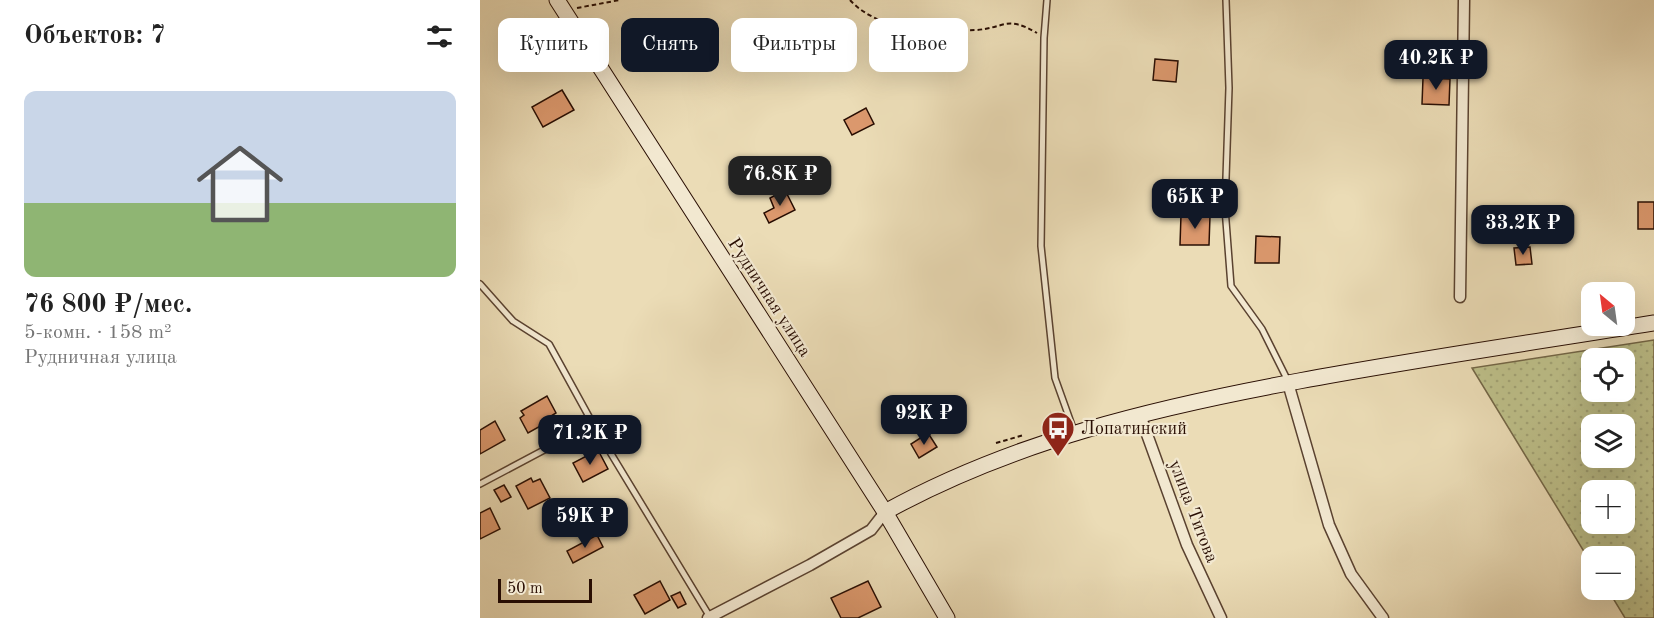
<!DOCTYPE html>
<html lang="ru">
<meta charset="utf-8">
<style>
:root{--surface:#fff;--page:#f6f6f6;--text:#222;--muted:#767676;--line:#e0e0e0;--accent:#111827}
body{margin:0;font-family:"Old Standard TT",serif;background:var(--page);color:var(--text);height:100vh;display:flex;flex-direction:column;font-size:22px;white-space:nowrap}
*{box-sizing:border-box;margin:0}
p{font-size:20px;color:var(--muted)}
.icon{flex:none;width:33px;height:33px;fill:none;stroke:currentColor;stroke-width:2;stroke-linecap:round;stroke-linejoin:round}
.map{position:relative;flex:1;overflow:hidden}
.drawer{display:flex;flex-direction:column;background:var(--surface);width:480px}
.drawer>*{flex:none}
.banner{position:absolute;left:18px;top:18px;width:570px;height:54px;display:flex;gap:12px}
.needle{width:39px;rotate:331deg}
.tools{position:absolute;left:1101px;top:282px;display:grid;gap:12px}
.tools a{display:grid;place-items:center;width:54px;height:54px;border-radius:12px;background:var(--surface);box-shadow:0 6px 24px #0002;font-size:30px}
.scale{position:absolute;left:18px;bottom:15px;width:94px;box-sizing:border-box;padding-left:6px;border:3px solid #290e03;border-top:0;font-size:16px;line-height:21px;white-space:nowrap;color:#290e03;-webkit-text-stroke:4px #f2e8d0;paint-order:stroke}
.price{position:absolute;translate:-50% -51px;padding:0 14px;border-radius:12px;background:var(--accent);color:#fff;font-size:20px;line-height:39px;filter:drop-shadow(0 2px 3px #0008)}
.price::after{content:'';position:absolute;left:50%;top:36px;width:18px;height:14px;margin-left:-9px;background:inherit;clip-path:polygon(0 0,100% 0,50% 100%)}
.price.selected{background:#222;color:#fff}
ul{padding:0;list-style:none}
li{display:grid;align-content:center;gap:12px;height:318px;padding:0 24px}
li+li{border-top:2px solid var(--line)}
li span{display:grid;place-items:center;height:186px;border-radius:12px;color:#555}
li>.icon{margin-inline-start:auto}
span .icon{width:108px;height:108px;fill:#fffc;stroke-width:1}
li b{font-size:26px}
h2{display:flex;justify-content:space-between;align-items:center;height:72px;padding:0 24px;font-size:26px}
.pill{padding:0 21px;border-radius:12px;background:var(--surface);box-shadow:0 6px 24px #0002;font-size:21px;line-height:54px}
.pill.selected{background:var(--accent);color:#fff}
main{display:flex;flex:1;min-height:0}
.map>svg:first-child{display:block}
.grass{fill:url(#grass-dots);stroke:#736646;stroke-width:1.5;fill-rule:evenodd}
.building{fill:#db986d;stroke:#290e03;stroke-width:1.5}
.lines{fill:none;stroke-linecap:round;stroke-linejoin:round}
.lane-casing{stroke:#5a4230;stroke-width:8}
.street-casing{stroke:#5a4230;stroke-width:13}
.secondary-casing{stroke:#290e03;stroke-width:17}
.path{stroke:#290e03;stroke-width:2;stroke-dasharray:4.5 3;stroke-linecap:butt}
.lane{stroke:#f2e8d0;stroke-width:5}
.street{stroke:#f2e8d0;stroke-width:10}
.secondary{stroke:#f2e8d0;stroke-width:15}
.labels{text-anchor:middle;stroke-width:4.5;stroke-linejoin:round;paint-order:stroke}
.street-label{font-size:18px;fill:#290e03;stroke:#f2e8d0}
.poi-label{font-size:18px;fill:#290e03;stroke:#f2e8d0;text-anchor:start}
</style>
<main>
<section class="drawer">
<h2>Объектов: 7<svg class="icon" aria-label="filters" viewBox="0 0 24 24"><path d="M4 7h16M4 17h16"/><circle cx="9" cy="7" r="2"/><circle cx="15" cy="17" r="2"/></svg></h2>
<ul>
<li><span style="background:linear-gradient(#c9d6e8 60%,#8fb573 0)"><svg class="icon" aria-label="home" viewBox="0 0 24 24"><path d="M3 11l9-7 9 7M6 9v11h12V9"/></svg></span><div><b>76 800 ₽/мес.</b><p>5-комн. · 158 m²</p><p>Рудничная улица</p></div></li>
</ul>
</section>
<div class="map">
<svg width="1174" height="618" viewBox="0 0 1174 618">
<defs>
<pattern id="grass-dots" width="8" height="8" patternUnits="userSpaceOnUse" patternTransform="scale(1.5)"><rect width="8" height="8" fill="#bdbf89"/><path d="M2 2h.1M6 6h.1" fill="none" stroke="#a2a375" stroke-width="1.8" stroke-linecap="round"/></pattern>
</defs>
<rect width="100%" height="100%" fill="#ebdcb6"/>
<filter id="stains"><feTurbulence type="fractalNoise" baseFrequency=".00333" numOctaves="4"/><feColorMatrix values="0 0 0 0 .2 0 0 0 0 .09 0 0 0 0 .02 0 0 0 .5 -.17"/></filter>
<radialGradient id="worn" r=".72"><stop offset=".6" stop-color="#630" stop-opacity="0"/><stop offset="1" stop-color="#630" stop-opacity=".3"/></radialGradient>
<path class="grass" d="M 1174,340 L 1174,618 L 1145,618 L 1128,590 L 1144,590 L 1144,556 L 1112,556 L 1111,563 L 992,368 ZM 1112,358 L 1144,358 L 1144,392 L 1112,392 ZM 1112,424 L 1144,424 L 1144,458 L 1112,458 ZM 1112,490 L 1144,490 L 1144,524 L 1112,524 Z"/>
<g class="building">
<polygon points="675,59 698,61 696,82 673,80"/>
<polygon points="943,78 970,79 969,105 942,104"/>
<polygon points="82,90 94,110 63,127 52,107"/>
<polygon points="386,108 394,124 372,135 364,120"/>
<polygon points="305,190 315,210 289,223 284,213 294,208 290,198"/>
<rect x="1158" y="202" width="16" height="27"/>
<polygon points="701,215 730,216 729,245 700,245"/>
<polygon points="776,236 800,237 799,263 775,263"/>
<polygon points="1050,247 1052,264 1036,265 1034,248"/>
<polygon points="67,396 76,413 71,416 73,419 48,433 40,418 44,415 41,411"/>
<polygon points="15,421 25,440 0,454 0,430"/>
<polygon points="448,433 457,447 439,458 431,444"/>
<polygon points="118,450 128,469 103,482 93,463"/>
<polygon points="51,478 53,482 60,479 70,498 48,509 36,486"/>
<polygon points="24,485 31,497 21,502 14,490"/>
<polygon points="10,508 20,529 0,539 0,513"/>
<polygon points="117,535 123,547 93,563 87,551"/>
<polygon points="180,581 190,600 165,614 154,595"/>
<polygon points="388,581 401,607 378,618 361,618 351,598"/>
<polygon points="200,592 206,604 198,608 191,596"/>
</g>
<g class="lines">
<defs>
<g id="lane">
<polyline points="567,0 564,38 561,246 575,378 594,431"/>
<polyline points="746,0 749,88 745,208 751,286 782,329 808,381"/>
<polyline points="0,284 33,321 69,344 113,424"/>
<polyline points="0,484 113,424 230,617"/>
</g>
<g id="street">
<polyline points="980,297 984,0"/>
<polyline points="808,383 849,525 871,574 903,618"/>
<polyline points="660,415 707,545 741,618"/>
<polyline points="228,618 330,565 391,530 405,512"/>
</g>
<g id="secondary">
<polyline points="77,0 405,512 467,618"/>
<path d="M 405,512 C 533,441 677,407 819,381 C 937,359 1056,342 1174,323"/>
</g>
</defs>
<use href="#lane" class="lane-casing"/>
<use href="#street" class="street-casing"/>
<use href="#secondary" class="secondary-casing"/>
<g class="path">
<path d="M 370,0 C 399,32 455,32 496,30 C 525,28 526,15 557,33"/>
<polyline points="97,8 140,0"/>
<polyline points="516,443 544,435"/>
</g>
<use href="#lane" class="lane"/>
<use href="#street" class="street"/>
<use href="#secondary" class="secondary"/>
</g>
<defs>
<symbol id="bus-pin" viewBox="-11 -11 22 30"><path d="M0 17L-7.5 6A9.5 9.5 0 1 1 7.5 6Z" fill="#8f2418" stroke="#f2e8d0"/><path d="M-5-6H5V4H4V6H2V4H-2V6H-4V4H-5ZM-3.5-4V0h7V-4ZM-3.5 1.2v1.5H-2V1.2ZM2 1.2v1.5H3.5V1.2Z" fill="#fff"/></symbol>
</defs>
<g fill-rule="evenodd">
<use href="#bus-pin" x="559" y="409" width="38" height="52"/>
</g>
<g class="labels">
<g class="street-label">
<text transform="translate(290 297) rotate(57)" y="6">Рудничная улица</text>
<text transform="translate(714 511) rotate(69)" y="6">улица Титова</text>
</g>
<g class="poi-label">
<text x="601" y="434">Лопатинский</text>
</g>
</g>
<rect width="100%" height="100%" filter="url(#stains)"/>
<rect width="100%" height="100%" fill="url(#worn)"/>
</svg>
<div class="tools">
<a><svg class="needle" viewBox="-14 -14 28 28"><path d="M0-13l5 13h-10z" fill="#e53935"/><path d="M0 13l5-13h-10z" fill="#767676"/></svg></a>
<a><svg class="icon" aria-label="locate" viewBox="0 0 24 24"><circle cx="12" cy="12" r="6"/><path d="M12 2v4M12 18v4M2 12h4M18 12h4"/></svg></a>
<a><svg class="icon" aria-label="layers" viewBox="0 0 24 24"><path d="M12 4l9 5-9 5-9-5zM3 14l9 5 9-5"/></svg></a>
<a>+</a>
<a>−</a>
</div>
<div class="scale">50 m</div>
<b class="price" style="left:956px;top:91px">40.2K ₽</b>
<b class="price selected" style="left:300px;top:207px">76.8K ₽</b>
<b class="price" style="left:715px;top:230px">65K ₽</b>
<b class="price" style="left:1043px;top:256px">33.2K ₽</b>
<b class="price" style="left:444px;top:446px">92K ₽</b>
<b class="price" style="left:110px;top:466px">71.2K ₽</b>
<b class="price" style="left:105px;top:549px">59K ₽</b>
<div class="banner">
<a class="pill">Купить</a>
<a class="pill selected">Снять</a>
<a class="pill">Фильтры</a>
<a class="pill">Новое</a>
</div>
</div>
</main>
